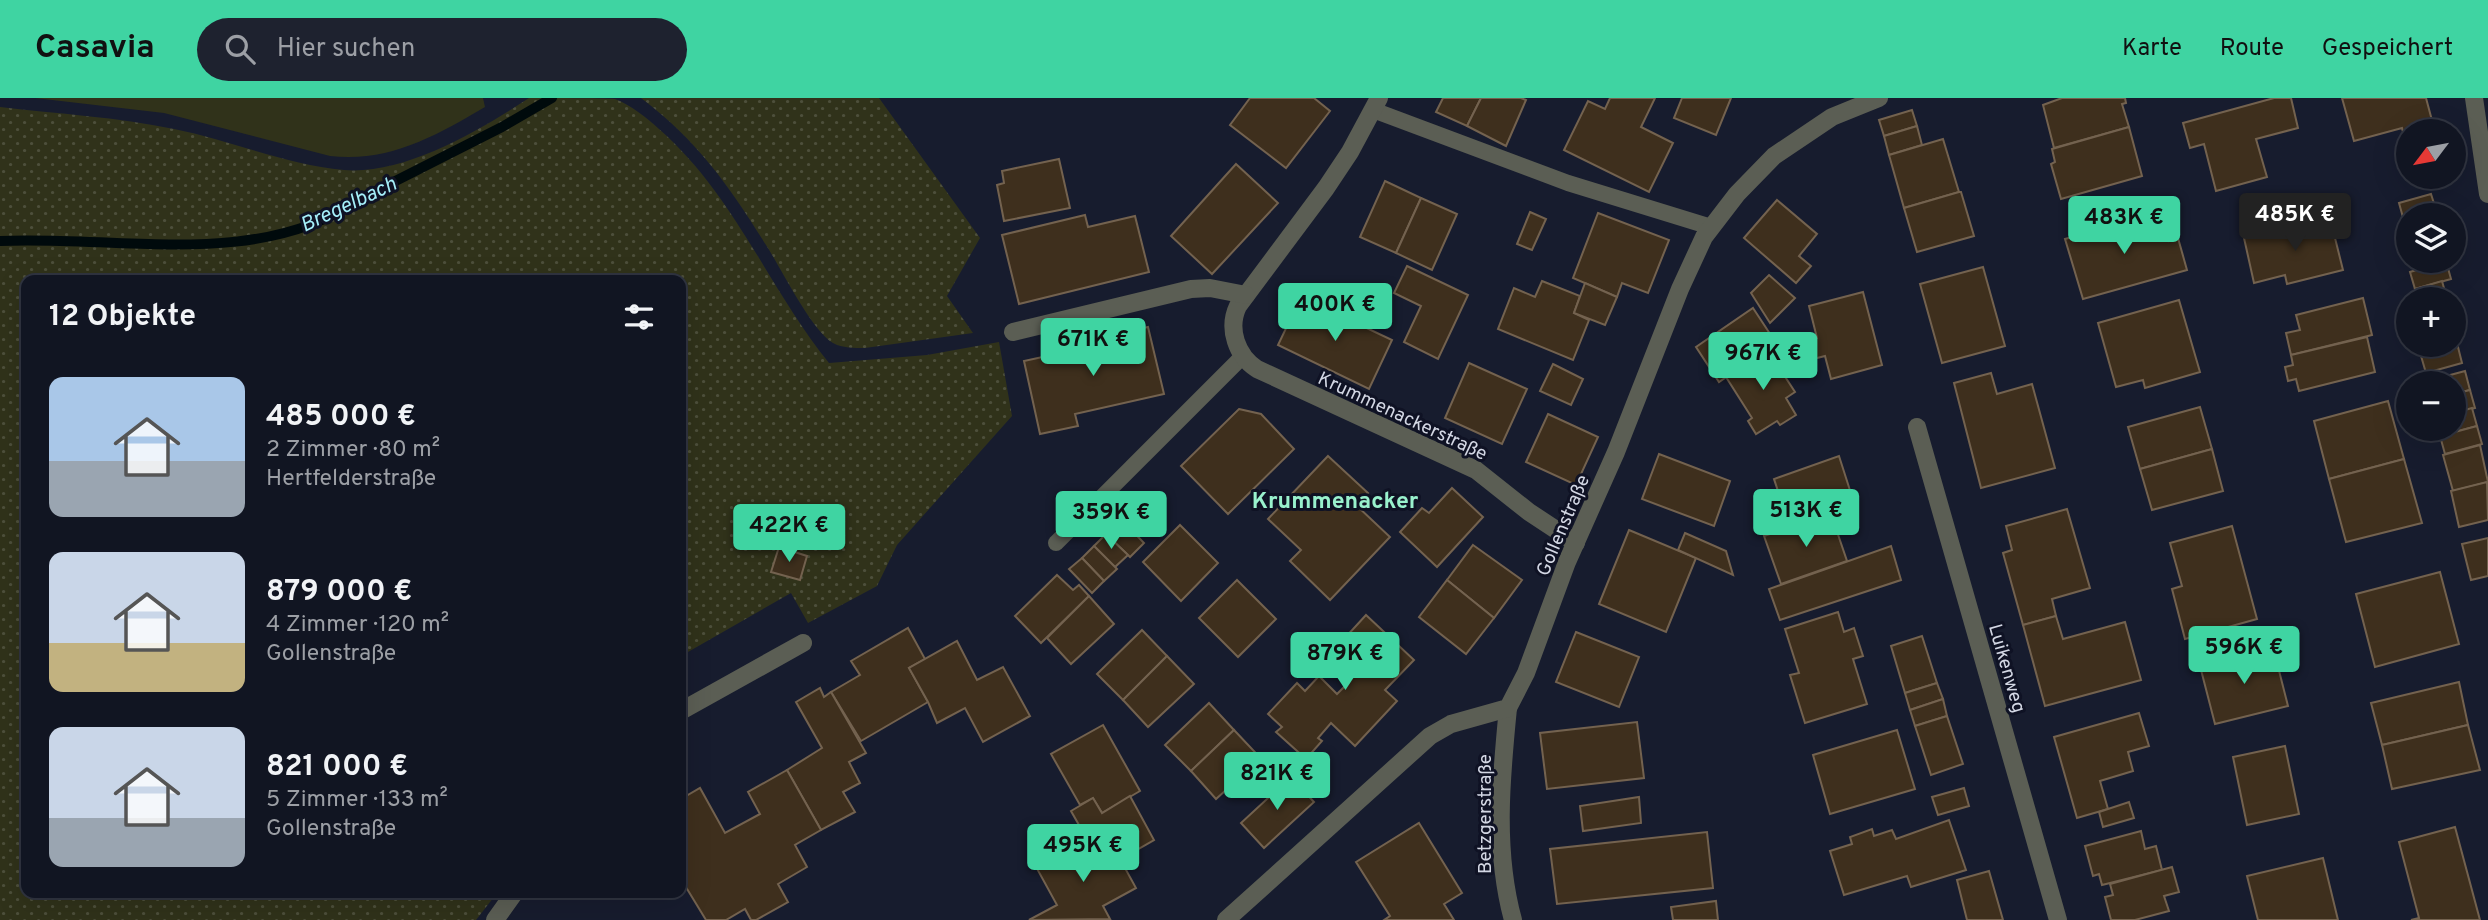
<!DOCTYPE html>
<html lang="de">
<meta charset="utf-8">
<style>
:root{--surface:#111522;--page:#1e222f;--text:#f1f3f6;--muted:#9c9fa5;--line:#303440;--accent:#3fd4a2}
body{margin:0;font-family:Overpass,sans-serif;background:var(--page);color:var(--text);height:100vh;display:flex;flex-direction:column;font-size:26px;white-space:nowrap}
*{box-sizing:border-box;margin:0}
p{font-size:23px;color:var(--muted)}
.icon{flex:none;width:38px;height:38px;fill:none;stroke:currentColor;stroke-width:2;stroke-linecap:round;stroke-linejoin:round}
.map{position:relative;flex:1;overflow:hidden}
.details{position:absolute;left:21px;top:177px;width:665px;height:623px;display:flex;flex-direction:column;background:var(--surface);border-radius:14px;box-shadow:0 7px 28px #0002,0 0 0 2px var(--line)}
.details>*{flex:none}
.needle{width:46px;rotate:238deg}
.controls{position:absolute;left:2396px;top:21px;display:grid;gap:14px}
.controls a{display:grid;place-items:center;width:70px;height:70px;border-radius:50%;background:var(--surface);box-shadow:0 7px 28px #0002,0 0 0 2px var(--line);font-size:35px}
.price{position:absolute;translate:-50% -60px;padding:0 16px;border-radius:7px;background:var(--accent);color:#111;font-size:23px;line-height:46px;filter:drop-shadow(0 2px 4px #0008)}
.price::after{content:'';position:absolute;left:50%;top:42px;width:21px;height:16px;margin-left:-10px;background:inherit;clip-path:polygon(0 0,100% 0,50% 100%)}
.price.active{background:#222;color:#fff}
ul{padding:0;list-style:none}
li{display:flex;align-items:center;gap:21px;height:175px;padding:0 28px}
li span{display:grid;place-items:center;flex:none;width:196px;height:140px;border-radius:14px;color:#555}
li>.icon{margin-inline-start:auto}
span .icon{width:84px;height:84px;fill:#fffc;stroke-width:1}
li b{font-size:30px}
h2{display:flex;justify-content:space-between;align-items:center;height:84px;padding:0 28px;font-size:30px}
header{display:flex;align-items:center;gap:42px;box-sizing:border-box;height:98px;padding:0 35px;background:var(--accent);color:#111}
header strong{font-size:33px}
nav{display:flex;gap:38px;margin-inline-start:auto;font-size:24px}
.search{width:490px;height:63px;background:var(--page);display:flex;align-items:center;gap:18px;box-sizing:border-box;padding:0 24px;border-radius:38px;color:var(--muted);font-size:26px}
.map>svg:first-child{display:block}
.grass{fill:url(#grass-dots)}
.garden{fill:#30321a}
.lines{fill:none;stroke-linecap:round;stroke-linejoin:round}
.stream{stroke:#000a0c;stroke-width:10}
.building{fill:#3e2f1d;stroke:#73624f;stroke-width:2}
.lane{stroke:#5b5e54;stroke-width:16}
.street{stroke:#5b5e54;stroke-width:18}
.labels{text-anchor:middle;stroke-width:6;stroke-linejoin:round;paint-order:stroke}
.street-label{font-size:19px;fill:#d3d7e4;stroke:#0f1224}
.water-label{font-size:21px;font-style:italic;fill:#a5eff9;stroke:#0f1224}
.quarter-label{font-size:23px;font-weight:bold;fill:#99f1cd;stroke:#0f1224}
</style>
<header>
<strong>Casavia</strong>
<div class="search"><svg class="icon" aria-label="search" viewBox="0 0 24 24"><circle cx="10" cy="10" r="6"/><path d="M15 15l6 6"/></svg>Hier suchen</div>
<nav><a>Karte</a><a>Route</a><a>Gespeichert</a></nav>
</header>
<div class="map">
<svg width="2488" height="822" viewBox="0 0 2488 822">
<defs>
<pattern id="grass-dots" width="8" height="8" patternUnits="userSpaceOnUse" patternTransform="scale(1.75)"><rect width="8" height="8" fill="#30321a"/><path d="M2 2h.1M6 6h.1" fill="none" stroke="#4d4f3b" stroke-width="1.8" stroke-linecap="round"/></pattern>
</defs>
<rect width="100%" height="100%" fill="#171c2e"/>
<g class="grass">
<path d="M 529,0 C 547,0 602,0 615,1 C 631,7 647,20 659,31 C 735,98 767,188 829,265 L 927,257 L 999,244 L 1012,318 L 897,447 L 877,488 L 808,525 L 791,495 L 681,558 L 681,182 L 26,182 L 26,794 L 497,795 L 476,822 L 0,822 L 0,9 C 58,16 117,19 174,31 C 230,42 286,67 344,72 C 405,77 480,32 529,0 Z"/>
<path d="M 641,0 L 879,0 L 980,140 L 947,198 L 973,235 L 865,250 C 855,250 842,250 833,245 C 811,232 781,170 766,147 C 729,88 698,43 641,0 Z"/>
</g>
<path class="garden" d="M 35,0 L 483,0 L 485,9 C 436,38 388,65 330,58 L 164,15 Z"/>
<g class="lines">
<path class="stream" d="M 0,143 C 114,137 258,172 358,102 L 502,29 L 552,0"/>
</g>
<g class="building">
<polygon points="1250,0 1314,0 1330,13 1286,70 1230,27"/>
<polygon points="1443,0 1481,0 1467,28 1436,14"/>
<polygon points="1481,0 1521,0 1526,2 1506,48 1467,28"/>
<polygon points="1610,0 1655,0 1641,29 1673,45 1649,94 1564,52 1588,3 1605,11"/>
<polygon points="1682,0 1731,0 1716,37 1674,20"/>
<polygon points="2062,0 2125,0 2126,5 2122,6 2129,29 2054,50 2043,7"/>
<polygon points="2274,0 2291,0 2298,30 2256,41 2267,79 2216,93 2204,46 2190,50 2183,25"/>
<polygon points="2342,0 2426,0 2434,30 2408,33 2408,37 2404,38 2402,30 2354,43"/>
<polygon points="1912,12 1917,28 1884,38 1879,22"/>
<polygon points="1917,28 1922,47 1889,57 1884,38"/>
<polygon points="2129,29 2142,78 2061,101 2051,66 2055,64 2052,51"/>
<polygon points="1943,41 1959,94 1904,110 1889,57"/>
<polygon points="1059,61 1070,110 1004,123 997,87 1004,85 1002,73"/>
<polygon points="1236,66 1278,105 1212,176 1171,138"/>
<polygon points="1385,83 1421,100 1396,155 1360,139"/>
<polygon points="1959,94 1961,94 1974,138 1917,154 1904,110"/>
<polygon points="2431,96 2437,115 2408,117 2408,122 2404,123 2399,105"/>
<polygon points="1421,100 1457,116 1432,172 1396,155"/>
<polygon points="1777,102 1817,136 1799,158 1811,168 1796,185 1744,140"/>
<polygon points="1530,114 1546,121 1532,152 1517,146"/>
<polygon points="2161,114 2169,143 2178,140 2187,172 2083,201 2065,141"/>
<polygon points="1598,115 1669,142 1648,195 1622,185 1617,199 1573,180"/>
<polygon points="1085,117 1088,129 1135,118 1149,174 1019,206 1002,137"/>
<polygon points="2330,120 2343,172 2287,186 2285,177 2254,185 2244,140"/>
<polygon points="2446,163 2451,181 2415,191 2410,174"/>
<polygon points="1407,168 1468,197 1438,261 1404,244 1421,208 1394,195"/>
<polygon points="1983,169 2005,248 1942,265 1920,186"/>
<polygon points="1769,177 1795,200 1770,225 1751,195"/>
<polygon points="1542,183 1580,198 1574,215 1589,222 1573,262 1498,231 1514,190 1535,199"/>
<polygon points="2442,183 2447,201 2418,201 2415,191"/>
<polygon points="1585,185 1617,199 1605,227 1574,215"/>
<polygon points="1863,194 1882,267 1831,281 1825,258 1813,261 1805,248 1817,240 1809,208"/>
<polygon points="1301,199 1392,242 1369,291 1278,247"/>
<polygon points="2363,200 2372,237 2291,257 2286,235 2300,232 2296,217"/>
<polygon points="2179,202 2200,274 2145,290 2143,282 2116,289 2098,225"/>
<polygon points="1753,210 1776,245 1719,284 1696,249"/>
<polygon points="2454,223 2459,240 2456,241 2462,265 2426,275 2419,251 2423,250 2422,247 2454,247"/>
<polygon points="1148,229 1164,296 1075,316 1078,328 1040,336 1024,263 1075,252 1075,245"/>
<polygon points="2367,239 2375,274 2299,293 2296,281 2288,283 2285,269 2293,267 2291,257"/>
<polygon points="1767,251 1795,294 1786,300 1796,317 1780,327 1777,323 1756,336 1748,323 1752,320 1726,279"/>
<polygon points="1469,265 1527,291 1502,346 1445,320"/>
<polygon points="1553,266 1583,281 1571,307 1540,293"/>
<polygon points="2465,273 2470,292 2454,296 2454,285 2429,285 2428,283"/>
<polygon points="1991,275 1997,296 2032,286 2055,370 1981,390 1954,285"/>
<polygon points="2470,292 2475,310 2454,315 2454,296"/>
<polygon points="2388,303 2404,361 2329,381 2314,323"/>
<polygon points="2200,309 2212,351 2140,371 2128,329"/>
<polygon points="2472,310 2477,328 2440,338 2438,331 2454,331 2454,315"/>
<polygon points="1239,311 1261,316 1294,351 1228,416 1181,368"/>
<polygon points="1548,316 1598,339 1576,387 1526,364"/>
<polygon points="2477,328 2482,346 2445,356 2440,338"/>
<polygon points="2480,347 2488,384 2453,393 2443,357"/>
<polygon points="2212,351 2223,393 2152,412 2140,371"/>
<polygon points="1659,356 1730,383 1714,428 1642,401"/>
<polygon points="1328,358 1368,395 1356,407 1390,439 1330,502 1290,463 1301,452 1268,421"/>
<polygon points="1839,358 1855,408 1790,429 1774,381"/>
<polygon points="2404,361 2422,425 2346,444 2329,381"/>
<polygon points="2487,384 2488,422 2459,429 2451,393"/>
<polygon points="1452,390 1483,419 1437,469 1400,434 1422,410 1429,415"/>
<polygon points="2067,411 2090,490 2052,501 2056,518 2023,527 2003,455 2012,452 2006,428"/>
<polygon points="1831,416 1847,463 1781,486 1764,438"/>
<polygon points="1121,421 1144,445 1130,459 1106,436"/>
<polygon points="1180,427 1218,465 1181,503 1143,464"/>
<polygon points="2232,428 2257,521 2185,541 2172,491 2182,488 2170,445"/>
<polygon points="1629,432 1696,460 1666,534 1599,506"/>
<polygon points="1685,435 1726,453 1733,477 1678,452"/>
<polygon points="1106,436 1128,457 1115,469 1094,448"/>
<polygon points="2488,440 2488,478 2471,482 2462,446"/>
<polygon points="1473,447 1522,482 1494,520 1447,482"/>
<polygon points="1094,448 1117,471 1104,483 1082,460"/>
<polygon points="1891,448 1901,482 1780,522 1769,491"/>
<polygon points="779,449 807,458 800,482 771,474"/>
<polygon points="1082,460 1104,483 1092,495 1069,471"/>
<polygon points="2440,474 2459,546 2375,569 2356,496"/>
<polygon points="1057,477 1073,492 1079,487 1089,498 1041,545 1015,518"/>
<polygon points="1237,482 1276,521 1238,559 1199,520"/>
<polygon points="1447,482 1494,520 1466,556 1419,519"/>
<polygon points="1089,498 1114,526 1071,566 1047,540"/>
<polygon points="1838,514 1844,534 1854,530 1863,558 1853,561 1867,606 1805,625 1790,577 1799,575 1785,531"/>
<polygon points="1366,517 1414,562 1385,592 1397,603 1355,648 1331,625 1318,640 1322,643 1306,661 1276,634 1282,629 1268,616 1297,585 1305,593 1319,578 1337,596 1349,584 1333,570 1352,549 1344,541"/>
<polygon points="2056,518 2063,541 2125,524 2141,582 2045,608 2023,527"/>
<polygon points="908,530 925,561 909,570 928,604 861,643 831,594 860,577 851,563"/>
<polygon points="1142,532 1167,558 1123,602 1097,576"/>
<polygon points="1576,534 1639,559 1619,609 1556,584"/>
<polygon points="1922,538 1937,585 1905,595 1891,548"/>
<polygon points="957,543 977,582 1003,569 1030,618 983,644 965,610 937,625 928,604 909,570"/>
<polygon points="2273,549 2288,608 2215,626 2200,568"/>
<polygon points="1167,558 1194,586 1148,629 1123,602"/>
<polygon points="2459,584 2468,627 2382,647 2371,605"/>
<polygon points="1937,585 1943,601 1910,612 1905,595"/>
<polygon points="820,590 824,599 831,594 866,655 849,664 860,685 843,694 855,714 821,732 787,672 822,650 796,604"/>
<polygon points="1943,601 1947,618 1915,628 1910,612"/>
<polygon points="1209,605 1234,632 1191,673 1165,647"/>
<polygon points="2139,615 2149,648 2128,654 2133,673 2100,683 2108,711 2077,720 2054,639"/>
<polygon points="1947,618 1963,666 1931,677 1915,628"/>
<polygon points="1637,624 1644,680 1547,691 1540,635"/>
<polygon points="1103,627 1140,693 1102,715 1093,700 1080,707 1051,656"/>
<polygon points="2468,627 2480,672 2392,691 2382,647"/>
<polygon points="1234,632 1268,668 1246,688 1238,681 1216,701 1191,673"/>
<polygon points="1897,632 1915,691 1830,716 1813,657"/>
<polygon points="2285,648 2299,716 2247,727 2233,659"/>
<polygon points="787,672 821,732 795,747 807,769 778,786 788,804 756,822 751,822 745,811 726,822 706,822 681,781 681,701 700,690 725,735 760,716 748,694"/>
<polygon points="1291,679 1314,704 1264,750 1241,725"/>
<polygon points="1964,690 1969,708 1938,717 1932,699"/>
<polygon points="1130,698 1154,742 1112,766 1101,744 1091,748 1071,713 1093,700 1102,715"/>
<polygon points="1639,699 1641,725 1583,733 1580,708"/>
<polygon points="2129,704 2134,720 2103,729 2099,714"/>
<polygon points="1949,722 1966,772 1911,789 1907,778 1844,797 1830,753 1852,746 1850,739 1872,731 1874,738 1892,732 1896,741"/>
<polygon points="1419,725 1462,795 1444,806 1454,822 1384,822 1390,818 1356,764"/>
<polygon points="2455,729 2480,822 2411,822 2419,820 2399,744"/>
<polygon points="2141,733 2145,751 2156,748 2162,772 2102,787 2099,776 2093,778 2085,748"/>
<polygon points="1707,734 1713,790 1557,806 1550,751"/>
<polygon points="1101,744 1112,766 1120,761 1136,790 1103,808 1110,821 1029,822 1057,807 1035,767 1061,753 1066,762"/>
<polygon points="2323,760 2338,822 2258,822 2247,778"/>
<polygon points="2172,769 2179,794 2164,798 2169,813 2135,822 2111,822 2105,799 2113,797 2110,786"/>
<polygon points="1989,773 2003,822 1967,822 1957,782"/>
<polygon points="1716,803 1718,822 1673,822 1671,809"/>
</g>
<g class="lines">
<g class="lane">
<polyline points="1373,12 1568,85 1711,129"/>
<polyline points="1056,445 1243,258"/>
</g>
<g class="street">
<path d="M 1379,0 L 1350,54 L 1326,90 L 1238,208 C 1227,231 1237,258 1257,271 L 1476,372 L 1529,414 L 1576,445"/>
<polyline points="2474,0 2488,96"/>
<polyline points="1013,234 1191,191 1210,190 1246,197"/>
<polyline points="1917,329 2058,822"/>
<path d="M 1508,610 C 1501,680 1494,753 1513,822"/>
<polyline points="681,613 803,545"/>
<polyline points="495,822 515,794"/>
<polyline points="1226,822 1430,638 1451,626 1508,610 1526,575 1567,464 1616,354 1680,191 1704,139 1737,96 1774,58 1832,19 1879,0"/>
</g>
</g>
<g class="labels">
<g class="street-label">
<text transform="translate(1403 317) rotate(25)" y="7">Krummenackerstraße</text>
<text transform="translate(1562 427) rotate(-67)" y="7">Gollenstraße</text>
<text transform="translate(2008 570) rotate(74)" y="7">Luikenweg</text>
<text transform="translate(1484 716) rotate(-90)" y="7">Betzgerstraße</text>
</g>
<g class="water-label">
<text transform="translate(348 106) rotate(-25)" y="7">Bregelbach</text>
</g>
<g class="quarter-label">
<text x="1335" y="410">Krummenacker</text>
</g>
</g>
</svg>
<div class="controls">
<a><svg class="needle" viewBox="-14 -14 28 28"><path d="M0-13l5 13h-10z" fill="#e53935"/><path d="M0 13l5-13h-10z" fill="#9c9fa5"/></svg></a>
<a><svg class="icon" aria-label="layers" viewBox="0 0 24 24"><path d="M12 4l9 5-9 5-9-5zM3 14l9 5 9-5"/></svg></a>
<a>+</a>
<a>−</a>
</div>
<b class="price active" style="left:2295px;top:155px">485K €</b>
<b class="price" style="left:2124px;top:158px">483K €</b>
<b class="price" style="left:1335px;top:245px">400K €</b>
<b class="price" style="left:1093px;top:280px">671K €</b>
<b class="price" style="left:1763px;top:294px">967K €</b>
<b class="price" style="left:1806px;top:451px">513K €</b>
<b class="price" style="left:1111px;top:453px">359K €</b>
<b class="price" style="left:789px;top:466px">422K €</b>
<b class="price" style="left:2244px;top:588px">596K €</b>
<b class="price" style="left:1345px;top:594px">879K €</b>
<b class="price" style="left:1277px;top:714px">821K €</b>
<b class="price" style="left:1083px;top:786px">495K €</b>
<section class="details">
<h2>12 Objekte<svg class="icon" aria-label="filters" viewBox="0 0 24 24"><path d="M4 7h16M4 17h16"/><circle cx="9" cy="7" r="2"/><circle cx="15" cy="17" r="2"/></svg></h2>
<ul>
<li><span style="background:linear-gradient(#a9c7e8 60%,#9aa5b1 0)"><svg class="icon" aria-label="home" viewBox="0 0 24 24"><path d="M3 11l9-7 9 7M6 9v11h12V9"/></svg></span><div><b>485 000 €</b><p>2 Zimmer · 80 m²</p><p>Hertfelderstraße</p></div></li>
<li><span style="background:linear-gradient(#c9d6e8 65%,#c2b280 0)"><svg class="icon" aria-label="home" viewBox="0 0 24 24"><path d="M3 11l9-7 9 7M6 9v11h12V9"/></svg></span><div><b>879 000 €</b><p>4 Zimmer · 120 m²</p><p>Gollenstraße</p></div></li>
<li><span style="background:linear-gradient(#c9d6e8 65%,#9aa5b1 0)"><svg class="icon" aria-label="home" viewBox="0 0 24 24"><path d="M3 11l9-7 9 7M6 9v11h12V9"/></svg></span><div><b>821 000 €</b><p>5 Zimmer · 133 m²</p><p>Gollenstraße</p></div></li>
</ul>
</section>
</div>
